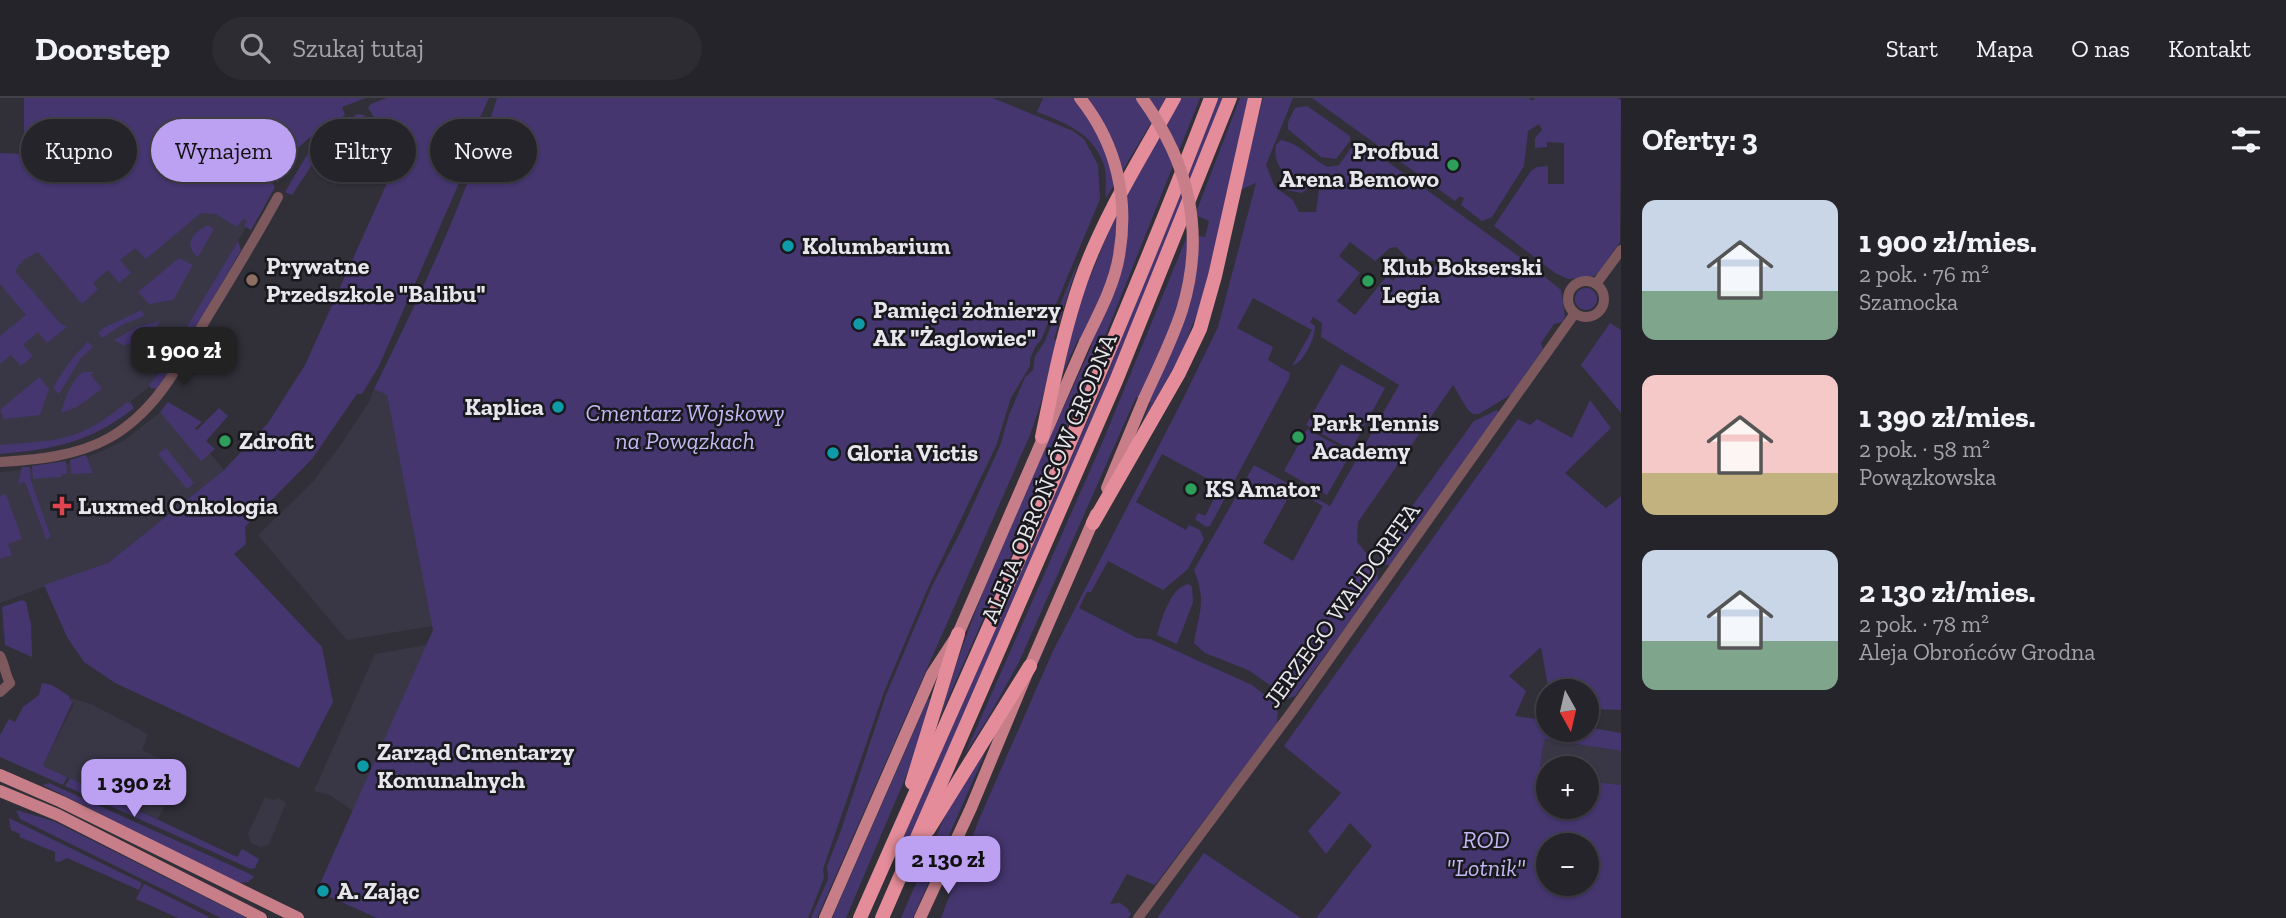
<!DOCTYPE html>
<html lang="pl">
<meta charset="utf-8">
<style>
:root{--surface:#25242a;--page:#2d2c32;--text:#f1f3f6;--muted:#a3a4a8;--line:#424147;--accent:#bca0f2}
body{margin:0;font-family:"Zilla Slab",serif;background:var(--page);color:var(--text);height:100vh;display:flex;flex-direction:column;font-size:26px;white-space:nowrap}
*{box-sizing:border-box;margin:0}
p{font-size:23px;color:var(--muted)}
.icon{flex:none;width:38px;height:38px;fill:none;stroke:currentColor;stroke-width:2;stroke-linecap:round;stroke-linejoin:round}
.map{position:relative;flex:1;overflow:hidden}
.details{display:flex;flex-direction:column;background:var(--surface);width:665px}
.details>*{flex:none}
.hud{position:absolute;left:21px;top:21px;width:665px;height:63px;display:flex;gap:14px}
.needle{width:46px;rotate:172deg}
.fabs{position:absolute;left:1536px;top:581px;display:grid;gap:14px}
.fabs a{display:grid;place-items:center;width:63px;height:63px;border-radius:50%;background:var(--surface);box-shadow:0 2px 5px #0004,0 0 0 2px var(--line);font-size:35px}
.price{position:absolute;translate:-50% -60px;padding:0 16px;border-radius:14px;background:var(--accent);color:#111;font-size:23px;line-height:46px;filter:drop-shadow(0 2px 4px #0008)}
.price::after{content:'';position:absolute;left:50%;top:42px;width:21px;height:16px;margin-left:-10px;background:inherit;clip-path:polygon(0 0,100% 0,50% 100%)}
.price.on{background:#222;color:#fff}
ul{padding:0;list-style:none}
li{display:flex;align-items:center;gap:21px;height:175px;padding:0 21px}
li span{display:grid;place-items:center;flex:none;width:196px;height:140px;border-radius:14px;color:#555}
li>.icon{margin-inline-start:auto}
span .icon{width:84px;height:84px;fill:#fffc;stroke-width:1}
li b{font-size:30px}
h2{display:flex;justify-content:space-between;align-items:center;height:84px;padding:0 21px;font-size:30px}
.tag{padding:0 24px;border-radius:32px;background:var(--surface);box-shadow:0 2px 5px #0004,0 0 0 2px var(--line);font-size:24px;line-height:63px}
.tag.on{background:var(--accent);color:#111}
header{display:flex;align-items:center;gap:42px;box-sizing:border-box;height:98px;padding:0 35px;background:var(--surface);border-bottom:2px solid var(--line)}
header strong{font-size:33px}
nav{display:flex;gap:38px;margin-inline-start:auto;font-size:24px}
.search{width:490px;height:63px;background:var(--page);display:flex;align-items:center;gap:18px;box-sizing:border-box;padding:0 24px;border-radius:38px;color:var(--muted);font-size:26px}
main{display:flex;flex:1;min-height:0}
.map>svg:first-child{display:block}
.built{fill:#393746}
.green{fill:#45366f;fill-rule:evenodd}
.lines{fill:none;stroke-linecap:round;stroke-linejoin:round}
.minor{stroke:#7d595d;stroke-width:10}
.major{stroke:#c77e88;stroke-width:12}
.highway{stroke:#e48c99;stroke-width:14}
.major-bridge{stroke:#c77e88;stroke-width:12}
.leisure-dot{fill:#2e9e5b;stroke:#19181c;stroke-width:2.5}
.culture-dot{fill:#0f9aa8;stroke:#19181c;stroke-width:2.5}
.education-dot{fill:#8d6e63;stroke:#19181c;stroke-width:2.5}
.health-dot{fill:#e0444e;stroke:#19181c;stroke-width:2.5}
.labels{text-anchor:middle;stroke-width:5;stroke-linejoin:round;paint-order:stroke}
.poi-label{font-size:24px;font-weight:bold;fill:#e7e6ec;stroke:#19181c;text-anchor:start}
.park-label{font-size:24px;font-style:italic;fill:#c2b8f3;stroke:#19181c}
.street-label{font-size:24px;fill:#e7e6ec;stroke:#19181c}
</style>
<header>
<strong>Doorstep</strong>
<div class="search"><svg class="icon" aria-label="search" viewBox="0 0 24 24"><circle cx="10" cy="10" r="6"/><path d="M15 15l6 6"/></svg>Szukaj tutaj</div>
<nav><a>Start</a><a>Mapa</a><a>O nas</a><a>Kontakt</a></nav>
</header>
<main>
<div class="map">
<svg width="1621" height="820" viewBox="0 0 1621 820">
<rect width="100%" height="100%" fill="#313038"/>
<g class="built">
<polygon points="246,55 251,132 246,129 152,291 150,288 130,304 132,307 85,338 0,352 0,129"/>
<polygon points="374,291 387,297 433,528 347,542 258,437 312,385 342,345 369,304"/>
<polygon points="161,314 205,349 224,372 108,465 0,505 0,374 53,369 82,362 123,343"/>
<polygon points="427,547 353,713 330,697 314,693 375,556"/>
<polygon points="70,600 91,606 148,636 142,652 174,667 166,685 134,670 125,689 165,707 158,721 43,668 73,608 73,604 70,603"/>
<polygon points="1543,641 1621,653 1621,687 1587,683 1587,670 1549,670 1549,672 1540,668"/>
<polygon points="265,699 273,702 279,700 286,705 269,746 261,749 251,745 248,736"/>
</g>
<g class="green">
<polygon points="24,0 366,0 342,9 345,17 308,41 299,49 278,85 272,77 268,80 275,89 251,132 244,128 247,123 243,121 237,129 216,116 201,115 146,161 135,150 120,162 131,175 119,185 108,172 93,185 98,191 82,206 38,154 23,162 15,173 60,225 67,229 47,245 38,234 23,247 33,258 21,268 11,257 0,266 0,238 26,217 0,186 0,55 24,56"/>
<polygon points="387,0 489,0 466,50 472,53 463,76 379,268 362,296 357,296 312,361 245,429 246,446 234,456 322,549 333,604 299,670 115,585 84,564 67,539 44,487 108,465 224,372 268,325 305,267 401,54 372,40 381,36 382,31 368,10 371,6"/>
<path d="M 497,0 L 993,0 L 1073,33 L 1084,41 L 1098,67 L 1100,101 L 1041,242 L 1035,249 L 1030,261 L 1030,268 L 1011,300 L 996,348 L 927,492 L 884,594 L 823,771 L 824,780 L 808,820 L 377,820 L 328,798 L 331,793 L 319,788 L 433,532 L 387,297 L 374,291 C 420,198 467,99 497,0 Z"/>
<path d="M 1043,0 L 1166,0 L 1106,100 C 1105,90 1107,76 1104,67 C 1093,35 1066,25 1037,14 Z"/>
<path d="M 1179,0 L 1200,0 L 1084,291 L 940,619 C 977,490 1037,369 1092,247 L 1078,241 L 1055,293 L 1088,179 L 1090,180 L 1110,129 Z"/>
<polygon points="1217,0 1223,0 1145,200 906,748 900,747 1098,299"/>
<polygon points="1240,0 1251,0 1206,191 1181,257 1142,325 1151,304 1136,299 1019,564 988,620 965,656 1103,343 1188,136 1205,139 1209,123 1195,117"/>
<path d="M 1263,0 L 1293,0 L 1266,67 L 1275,89 L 1293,102 L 1299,114 L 1316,114 L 1320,84 L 1309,85 L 1307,91 L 1302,95 L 1286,92 L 1284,75 C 1277,66 1274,59 1276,47 L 1281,42 C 1301,46 1311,61 1328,69 L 1339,67 L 1353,47 L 1363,46 L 1528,165 L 1528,169 L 1525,170 L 1409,161 L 1396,149 L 1390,150 L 1375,163 L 1350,144 L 1339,158 L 1360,175 L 1337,203 L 1355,217 L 1387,178 L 1393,183 L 1408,166 L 1534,176 L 1545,179 L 1561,192 L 1565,218 L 1562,224 L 1554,226 L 1541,245 L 1543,251 L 1512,296 L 1479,316 L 1473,316 L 1468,312 L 1453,287 L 1358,424 L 1357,444 L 1377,468 L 1378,485 L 1295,598 L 1289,600 L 1248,572 L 1205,555 L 1194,545 C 1199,512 1207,505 1194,472 L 1254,367 L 1330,408 L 1399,287 L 1321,239 L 1322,225 L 1313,219 L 1310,224 L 1315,228 C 1315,241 1304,264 1292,268 L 1312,232 L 1253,200 L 1237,230 L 1273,249 L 1268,262 L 1290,275 L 1289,281 L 1210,428 L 1206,429 L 1195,421 L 1198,415 L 1205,418 L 1221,388 L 1162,356 L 1136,404 L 1186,432 L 1189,427 L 1200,432 L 1204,441 L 1188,471 L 1163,492 L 1108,463 L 1091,494 L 1087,494 L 1079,510 L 1137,540 L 1150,541 L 1252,587 L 1278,607 L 1277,626 L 1155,787 L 1127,776 L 1110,806 L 1120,805 L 1127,810 L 1131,816 L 1128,820 L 941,820 L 980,719 L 1053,553 L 1182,303 L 1218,229 L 1256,85 L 1240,92 ZM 1293,391 L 1323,408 L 1293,463 L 1263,445 Z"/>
<polygon points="1312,0 1529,0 1532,3 1535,0 1618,0 1621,2 1620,144 1598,175 1592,179 1568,181 1555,175 1494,128 1531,73 1537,69 1548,68 1548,86 1564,86 1564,45 1547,44 1547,49 1535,50 1535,40 1542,32 1539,26 1528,33 1524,68 1492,119 1482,123 1461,107 1464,100 1460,98 1455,103"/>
<polygon points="1307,8 1350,38 1350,43 1336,61 1321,59 1288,31 1288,24 1295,10"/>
<polygon points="357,16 364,17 375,34 368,39 319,56 292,97 285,94 307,57"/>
<path d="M 208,127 L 214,131 L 198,159 C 182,146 194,134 208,127 Z"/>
<polygon points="238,143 241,152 179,260 156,293 154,289 152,291 149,287 160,274"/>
<polygon points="179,160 193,167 173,202 149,206 138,194"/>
<polygon points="1079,161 1054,241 1057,242 1042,301 1030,337 817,820 811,820 828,781 827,768 840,735 886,597 932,488 961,433 1000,348 1009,317 1025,279 1033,272 1035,258 1044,245"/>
<circle cx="1586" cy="201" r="11"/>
<polygon points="142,212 144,218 122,227 102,240 98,235 102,232 101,231"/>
<polygon points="160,223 143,253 127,245 125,248 114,242 137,229"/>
<polygon points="1610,225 1621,232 1621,315 1581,267"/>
<path d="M 88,244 L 93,249 L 81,260 L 59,296 L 53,290 C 63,272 74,257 88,244 Z"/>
<polygon points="1341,266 1385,290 1351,352 1306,327"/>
<path d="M 83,274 L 94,274 L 91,277 L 102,291 L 77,309 L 61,315 C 65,301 70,283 83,274 Z"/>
<polygon points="39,279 49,291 40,317 4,321 0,312"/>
<path d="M 1590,302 L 1611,330 L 1565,375 L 1606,410 L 1621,398 L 1621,612 L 1587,611 L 1587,593 L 1549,594 L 1541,549 L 1509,578 L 1526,593 L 1515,618 L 1549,623 L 1549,632 L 1587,632 L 1587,629 L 1621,635 L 1621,653 L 1544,641 L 1540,668 L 1549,672 L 1549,709 L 1587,709 L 1587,683 L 1621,687 L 1621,820 L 1316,820 L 1372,748 L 1350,725 L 1326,756 L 1308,733 L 1341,695 L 1284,648 L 1518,321 L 1530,327 L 1537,321 L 1572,340 ZM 1549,747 L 1587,747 L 1587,786 L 1549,786 Z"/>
<path d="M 130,304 L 134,310 C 90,345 53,351 0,356 L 0,347 C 59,342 78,344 126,305 Z"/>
<polygon points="168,304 202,324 195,330 197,332 219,310 228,318 206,343 215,351 201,363 160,314"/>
<polygon points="1497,312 1499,314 1391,467 1385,467 1380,461 1381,451 1474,323"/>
<polygon points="1307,331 1351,355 1327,397 1284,373"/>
<polygon points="166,350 194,385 187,391 158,356"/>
<polygon points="86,357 93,375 71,376 70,362"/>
<polygon points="66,363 67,376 62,376 62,379 33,381 32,368"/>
<polygon points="22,369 30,369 31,383 51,439 46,441 25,384 18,386"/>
<polygon points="6,396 22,441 8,446 12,457 0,461 0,398"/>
<path d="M 1189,486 L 1192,489 L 1193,504 L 1177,546 L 1157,537 C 1161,522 1171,488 1189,486 Z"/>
<polygon points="22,502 26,504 31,527 32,559 5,547 2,509"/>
<polygon points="42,585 52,587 69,598 70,603 73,603 43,668 67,679 63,687 0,659 0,637 9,621 15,624 23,609 39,597"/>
<polygon points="928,601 930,601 915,657 846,820 832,820"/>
<polygon points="986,653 913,820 901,820 944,720 957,695"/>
<polygon points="70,680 237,759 242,751 259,761 255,770 251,771 65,688"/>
<polygon points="49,685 250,776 254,779 248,784 238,785 43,687"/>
<polygon points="16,712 53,723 247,820 221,820 20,721"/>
<polygon points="9,720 142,785 139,792 67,760 59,764 55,763 55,754 19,739 20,736 11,732"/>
<polygon points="1204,755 1301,820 1157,820"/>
<polygon points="144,786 209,819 208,820 178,820 136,801"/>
</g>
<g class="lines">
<g class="minor">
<circle cx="1586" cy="201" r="18"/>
<polyline points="1596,186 1621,152"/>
<path d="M 0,364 C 36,362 77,358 109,340 C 157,313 181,264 208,218 C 232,179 256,139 278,99"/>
<path d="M 0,558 C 4,564 5,576 10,585 L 0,594"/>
<polyline points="1138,820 1293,612 1575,215"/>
</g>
<g class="major">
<polyline points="1107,390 1144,301"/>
<polyline points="0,677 62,704 298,820"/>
<polyline points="0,693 58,717 261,820"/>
<polyline points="825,820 932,576 958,536 1085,244"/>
<polyline points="920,820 971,710 1030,568 1096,416"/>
</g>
<g class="highway">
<path d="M 1042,339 C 1053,286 1063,234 1081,182 C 1104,117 1141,60 1174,0"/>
<polyline points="1093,425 1179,275 1200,231 1215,178 1255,0"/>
<polyline points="912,685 958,536"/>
<polyline points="928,732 1030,568"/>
<path d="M 860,820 C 980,548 1104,278 1211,0"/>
<polyline points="882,820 1116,283 1230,0"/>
</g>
<g class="major-bridge">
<path d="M 1080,0 C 1117,46 1129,101 1119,158 C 1114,188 1098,217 1085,244"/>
<path d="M 1142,0 C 1189,65 1206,134 1182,212 C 1172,243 1157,272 1144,301"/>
</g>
</g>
<g class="leisure-dot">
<circle cx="1453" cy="67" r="7"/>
<circle cx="1368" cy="183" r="7"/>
<circle cx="1298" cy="339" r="7"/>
<circle cx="225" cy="343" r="7"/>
<circle cx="1191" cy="391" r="7"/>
</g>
<g class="culture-dot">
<circle cx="788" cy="148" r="7"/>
<circle cx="859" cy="226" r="7"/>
<circle cx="558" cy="309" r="7"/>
<circle cx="833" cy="355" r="7"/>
<circle cx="363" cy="668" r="7"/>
<circle cx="323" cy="793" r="7"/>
</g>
<circle class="education-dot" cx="252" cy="182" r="7"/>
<path class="health-dot" d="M58.5 397.5h7v7h7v7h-7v7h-7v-7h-7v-7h7z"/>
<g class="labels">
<g class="poi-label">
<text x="1439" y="61" text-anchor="end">Profbud<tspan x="1439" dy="28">Arena Bemowo</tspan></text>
<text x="802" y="156">Kolumbarium</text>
<text x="266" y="176">Prywatne<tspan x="266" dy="28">Przedszkole "Balibu"</tspan></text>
<text x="1382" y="177">Klub Bokserski<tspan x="1382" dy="28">Legia</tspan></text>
<text x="873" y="220">Pamięci żołnierzy<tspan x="873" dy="28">AK "Żaglowiec"</tspan></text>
<text x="544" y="317" text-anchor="end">Kaplica</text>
<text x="1312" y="333">Park Tennis<tspan x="1312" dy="28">Academy</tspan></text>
<text x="239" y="351">Zdrofit</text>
<text x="847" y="363">Gloria Victis</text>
<text x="1205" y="399">KS Amator</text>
<text x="78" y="416">Luxmed Onkologia</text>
<text x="377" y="662">Zarząd Cmentarzy<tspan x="377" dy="28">Komunalnych</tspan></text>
<text x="337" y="801">A. Zając</text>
</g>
<g class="park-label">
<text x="685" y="323">Cmentarz Wojskowy<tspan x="685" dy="28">na Powązkach</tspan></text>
<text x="1486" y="750">ROD<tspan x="1486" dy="28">"Lotnik"</tspan></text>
</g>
<g class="street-label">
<text transform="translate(1049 380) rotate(-67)" y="8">ALEJA OBROŃCÓW GRODNA</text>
<text transform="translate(1342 507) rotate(-54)" y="8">JERZEGO WALDORFFA</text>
</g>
</g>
</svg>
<div class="fabs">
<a><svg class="needle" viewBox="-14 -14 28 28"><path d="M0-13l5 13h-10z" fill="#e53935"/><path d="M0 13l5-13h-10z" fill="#a3a4a8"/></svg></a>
<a>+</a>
<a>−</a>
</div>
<b class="price on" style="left:184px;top:289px">1 900 zł</b>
<b class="price" style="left:134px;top:721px">1 390 zł</b>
<b class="price" style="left:948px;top:798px">2 130 zł</b>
<div class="hud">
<a class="tag">Kupno</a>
<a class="tag on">Wynajem</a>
<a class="tag">Filtry</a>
<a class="tag">Nowe</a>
</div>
</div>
<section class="details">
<h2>Oferty: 3<svg class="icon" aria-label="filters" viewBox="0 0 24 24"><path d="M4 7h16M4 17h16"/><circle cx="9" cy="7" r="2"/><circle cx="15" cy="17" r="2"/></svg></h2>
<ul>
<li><span style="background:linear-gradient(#c9d6e8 65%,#7fa58c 0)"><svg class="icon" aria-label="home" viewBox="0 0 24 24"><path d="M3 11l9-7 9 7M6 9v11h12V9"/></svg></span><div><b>1 900 zł/mies.</b><p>2 pok. · 76 m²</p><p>Szamocka</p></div></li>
<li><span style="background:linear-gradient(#f6c9c9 70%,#c2b280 0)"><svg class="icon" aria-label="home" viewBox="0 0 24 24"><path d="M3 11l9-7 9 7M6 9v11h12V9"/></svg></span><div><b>1 390 zł/mies.</b><p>2 pok. · 58 m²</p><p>Powązkowska</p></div></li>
<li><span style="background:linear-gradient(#c9d6e8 65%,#7fa58c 0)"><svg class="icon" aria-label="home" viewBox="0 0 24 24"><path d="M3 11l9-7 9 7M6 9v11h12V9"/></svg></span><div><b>2 130 zł/mies.</b><p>2 pok. · 78 m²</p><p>Aleja Obrońców Grodna</p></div></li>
</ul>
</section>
</main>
